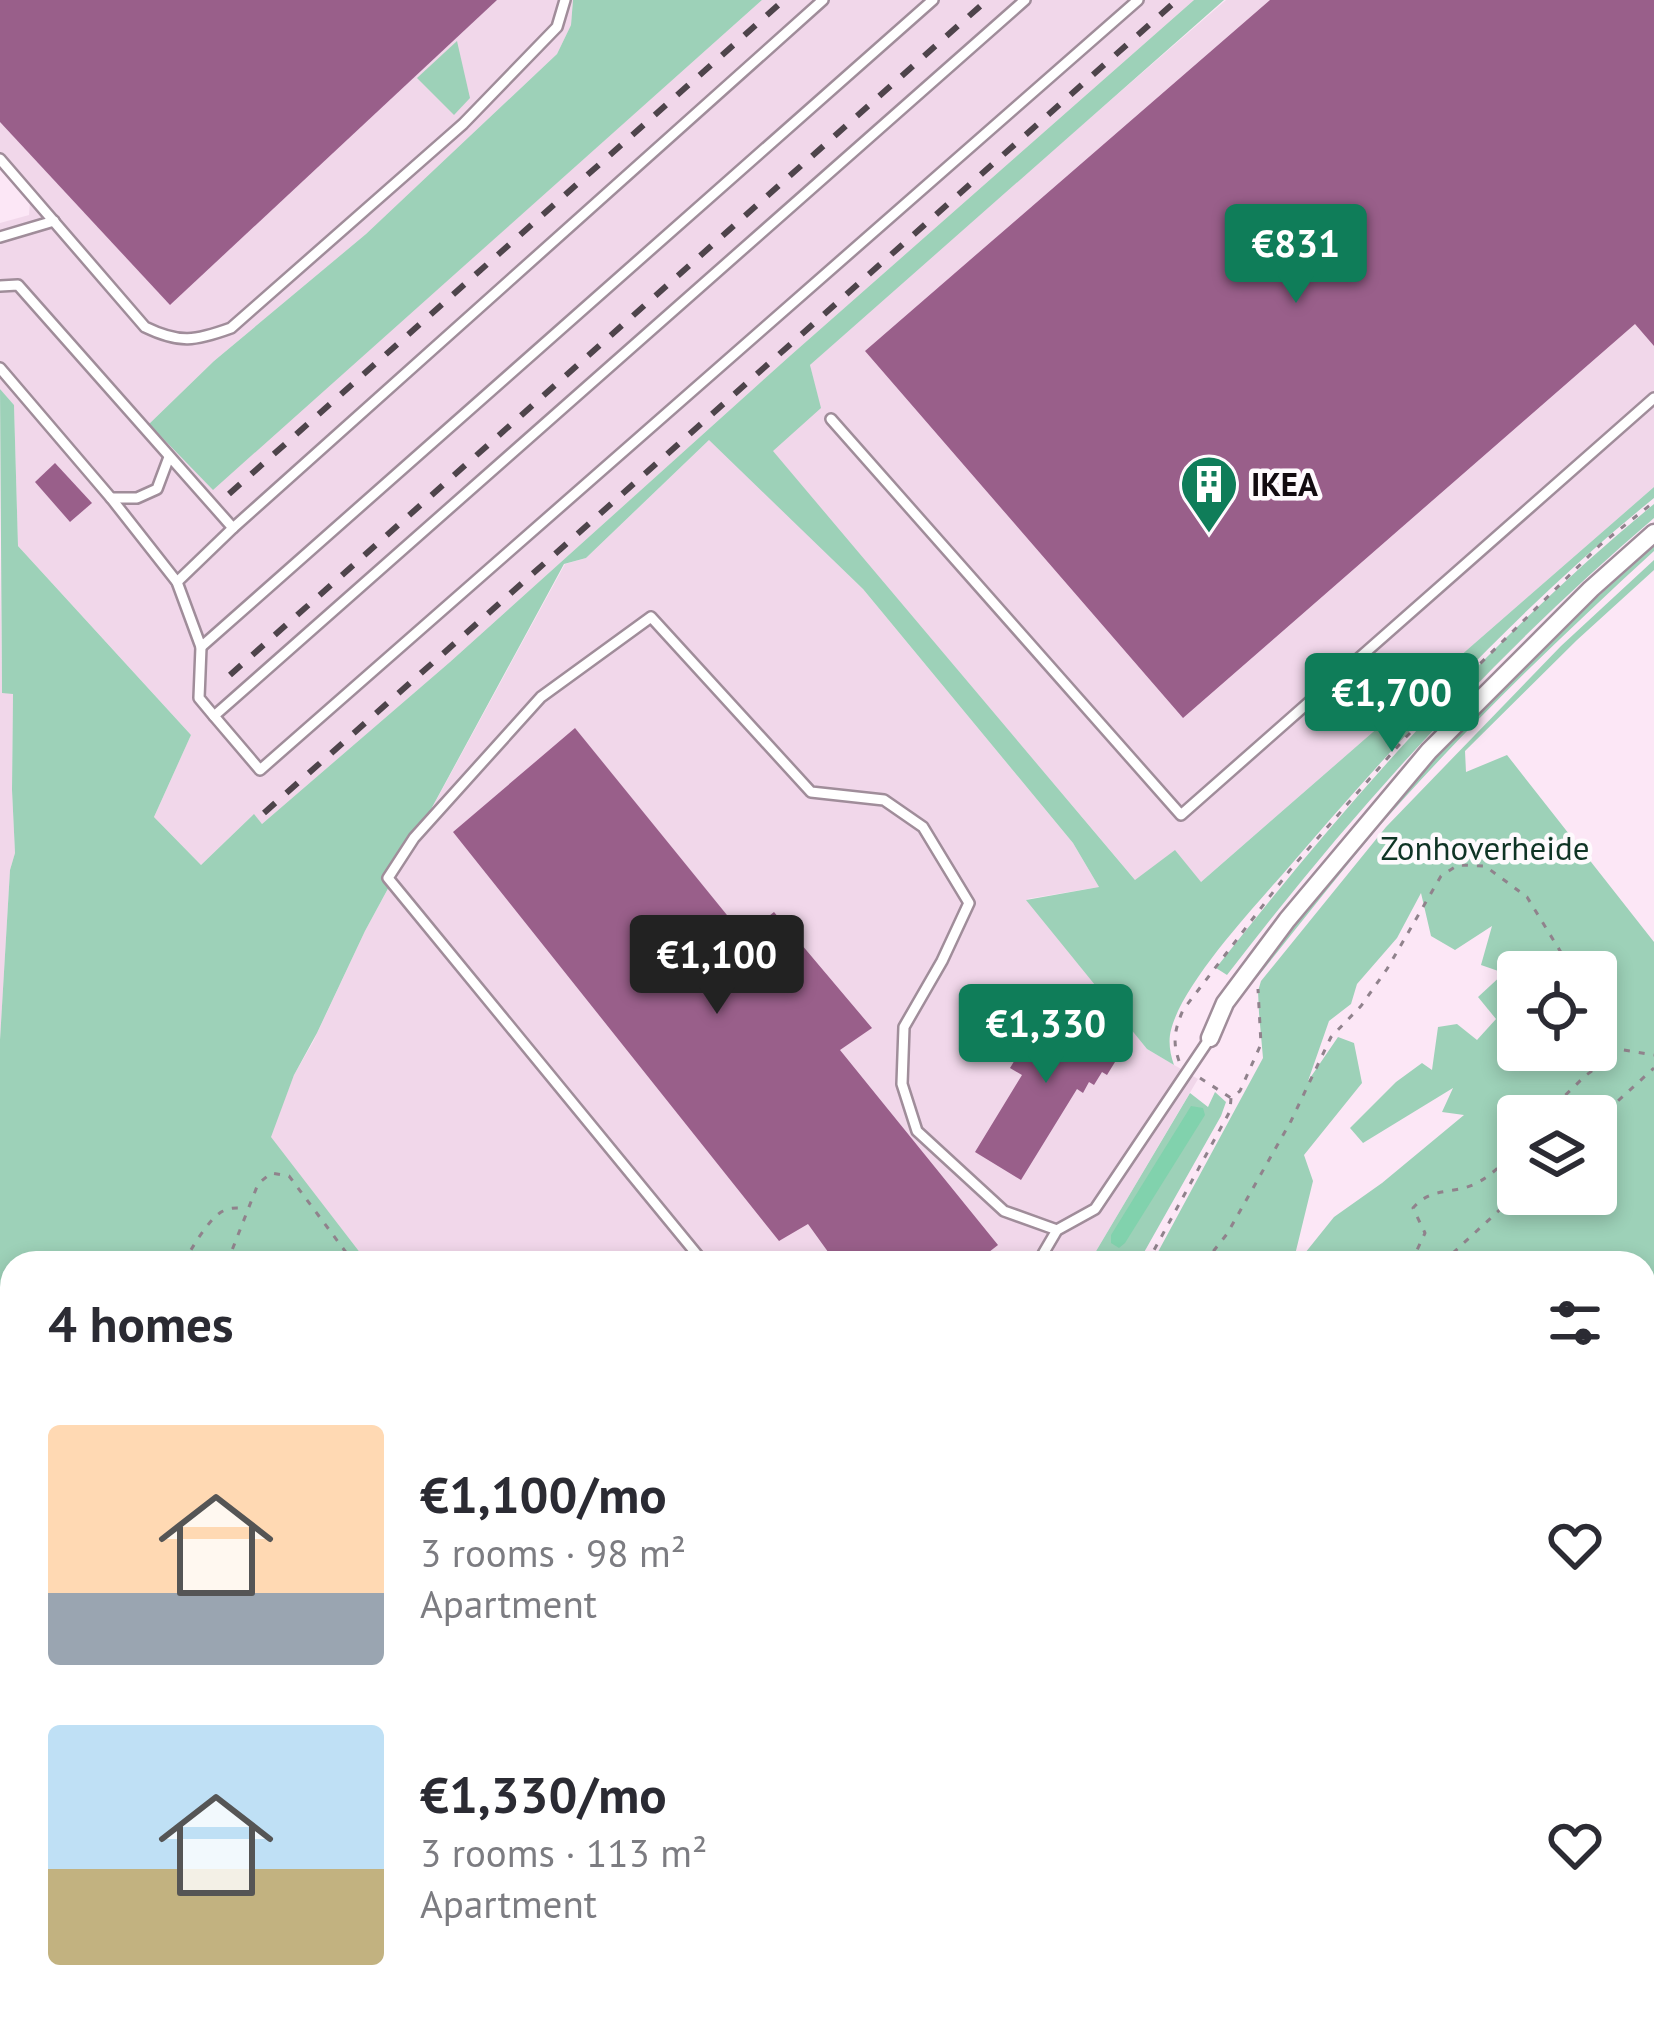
<!DOCTYPE html>
<meta charset="utf-8">
<style>
:root{--surface:#fff;--page:#f2f2f3;--text:#2b2b33;--muted:#7c7c81;--accent:#0f7d59}
body{margin:0;font-family:"PT Sans",sans-serif;background:var(--page);color:var(--text);height:100vh;display:flex;flex-direction:column;font-size:45px;white-space:nowrap}
*{box-sizing:border-box;margin:0}
p{font-size:39px;color:var(--muted)}
.icon{flex:none;width:66px;height:66px;fill:none;stroke:currentColor;stroke-width:2;stroke-linecap:round;stroke-linejoin:round}
.map{position:relative;flex:1;overflow:hidden}
.details{position:absolute;left:0px;top:1251px;width:1656px;height:771px;display:flex;flex-direction:column;background:var(--surface);border-radius:36px 36px 0 0;box-shadow:0 6px 18px #0003}
.details>*{flex:none}
.tools{position:absolute;left:1497px;top:951px;display:grid;gap:24px}
.tools a{display:grid;place-items:center;width:120px;height:120px;border-radius:12px;background:var(--surface);box-shadow:0 6px 18px #0003;font-size:60px}
.price{position:absolute;translate:-50% -102px;padding:0 27px;border-radius:12px;background:var(--accent);color:#fff;font-size:39px;line-height:78px;filter:drop-shadow(0 3px 6px #0008)}
.price::after{content:'';position:absolute;left:50%;top:72px;width:36px;height:27px;margin-left:-18px;background:inherit;clip-path:polygon(0 0,100% 0,50% 100%)}
.price.active{background:#222;color:#fff}
ul{padding:0;list-style:none}
li{display:flex;align-items:center;gap:36px;height:300px;padding:0 48px}
li span{display:grid;place-items:center;flex:none;width:336px;height:240px;border-radius:12px;color:#555}
li>.icon{margin-inline-start:auto}
span .icon{width:144px;height:144px;fill:#fffc;stroke-width:1}
li b{font-size:51px}
h2{display:flex;justify-content:space-between;align-items:center;height:144px;padding:0 48px;font-size:51px}
.map>svg:first-child{display:block}
.built{fill:#f1d7ea}
.green{fill:#9dd1b8;fill-rule:evenodd}
.water{fill:#81d2ad}
.building{fill:#995f8a}
.lines{fill:none;stroke-linecap:round;stroke-linejoin:round}
.lane-casing{stroke:#a08d9a;stroke-width:14}
.street-casing{stroke:#a08d9a;stroke-width:21}
.secondary-casing{stroke:#a08d9a;stroke-width:28}
.path{stroke:#90828c;stroke-width:3;stroke-dasharray:6 9;stroke-linecap:butt}
.lane{stroke:#fff;stroke-width:9}
.street{stroke:#fff;stroke-width:16}
.secondary{stroke:#fff;stroke-width:24}
.rail{stroke:#4e444b;stroke-width:6;stroke-dasharray:15 15;stroke-linecap:butt}
.labels{text-anchor:middle;stroke-width:9;stroke-linejoin:round;paint-order:stroke}
.poi-label{font-size:33px;font-weight:bold;fill:#120b10;stroke:#fefafd;text-anchor:start}
.park-label{font-size:33px;fill:#0f3425;stroke:#fefafd}
</style>
<div class="map">
<svg width="1654" height="2020" viewBox="0 0 1654 2020">
<rect width="100%" height="100%" fill="#fce7f6"/>
<g class="built">
<polygon points="0,0 573,0 571,25 557,54 366,234 214,361 150,423 213,489 762,0 1194,0 791,355 450,662 262,824 253,815 201,865 154,817 191,735 18,546 14,405 0,389 0,223 29,215 30,201 0,170"/>
<polygon points="1226,0 1654,0 1654,487 1201,882 1136,881 772,451 820,408 810,365 885,296"/>
<polygon points="710,439 863,589 1073,843 1099,887 1027,899 1147,1049 1198,1079 1089,1263 368,1263 270,1137 294,1075 313,1042 365,931 565,564 586,558"/>
<polygon points="0,554 2,693 13,693 12,790 15,853 10,870 0,1040"/>
</g>
<g class="green">
<polygon points="573,0 762,0 213,490 149,424 214,361 366,234 557,54 571,25"/>
<path d="M 1194,0 L 1224,0 L 810,365 L 821,408 L 773,451 L 1135,880 L 1175,850 L 1201,882 L 1654,487 L 1654,498 C 1516,610 1398,740 1282,875 C 1251,910 1182,985 1171,1030 C 1168,1041 1170,1054 1174,1065 L 1147,1049 L 1026,900 L 1099,887 L 1073,843 L 863,589 L 709,440 L 586,558 L 564,564 L 365,931 L 317,1033 L 294,1075 L 271,1137 L 368,1263 L 12,1263 L 12,1503 L 0,1488 L 0,1040 L 10,870 L 15,853 L 12,790 L 13,694 L 2,693 L 0,389 L 14,405 L 18,546 L 191,735 L 154,817 L 201,865 L 254,814 L 262,824 L 450,662 L 791,355 Z"/>
<polygon points="457,41 470,98 454,115 417,78"/>
<path d="M 1654,504 L 1654,518 C 1495,654 1354,809 1227,975 L 1216,968 C 1348,800 1489,640 1654,504 Z"/>
<path d="M 1654,546 L 1654,551 C 1557,640 1462,731 1376,830 C 1335,879 1295,930 1255,980 L 1269,955 L 1373,829 L 1434,760 L 1553,637 Z"/>
<path d="M 1654,560 L 1654,570 L 1577,640 L 1465,751 L 1466,772 L 1507,755 L 1654,942 L 1654,2020 L 641,2020 L 644,2010 L 1644,2010 L 1644,1263 L 1297,1263 L 1334,1217 L 1382,1183 L 1464,1115 L 1442,1112 L 1453,1088 L 1363,1143 L 1350,1128 L 1396,1082 L 1422,1063 L 1432,1070 L 1438,1027 L 1457,1024 L 1477,1040 L 1496,1019 L 1478,997 L 1504,973 L 1481,965 L 1492,926 L 1455,950 L 1431,936 L 1421,893 L 1397,938 L 1357,984 L 1351,1004 L 1329,1021 L 1308,1081 L 1338,1037 L 1354,1043 L 1362,1083 L 1304,1155 L 1313,1181 L 1293,1263 L 1152,1263 L 1263,1058 L 1259,1013 L 1258,991 L 1261,981 L 1386,827 L 1561,646 ZM 1518,972 L 1596,972 L 1596,1050 L 1518,1050 ZM 1518,1116 L 1596,1116 L 1596,1194 L 1518,1194 Z"/>
<polygon points="1215,1092 1226,1102 1221,1116 1138,1263 1089,1263 1190,1093 1208,1107"/>
<polygon points="0,1604 12,1620 12,1792 0,1821"/>
<polygon points="12,1846 12,2010 277,2010 285,2020 0,2020 0,1874"/>
<polygon points="387,2010 630,2010 627,2020 395,2020"/>
</g>
<polygon class="water" points="1191,1106 1203,1108 1205,1115 1125,1243 1119,1248 1111,1243 1111,1235"/>
<g class="building">
<polygon points="0,0 497,0 170,305 0,122"/>
<polygon points="1270,0 1654,0 1654,346 1635,324 1183,718 865,351"/>
<polygon points="55,463 92,503 70,522 35,482"/>
<polygon points="575,728 744,936 774,912 872,1028 840,1050 998,1245 975,1263 836,1263 808,1224 779,1241 453,832"/>
<polygon points="1051,1000 1123,1049 1107,1075 1102,1072 1094,1085 1089,1082 1083,1093 1077,1089 1021,1180 975,1152 1022,1075 1010,1068"/>
</g>
<g class="lines">
<defs>
<g id="lane">
<polyline points="1025,0 214,716 260,770 1138,0"/>
<path d="M 0,159 L 145,327 C 180,344 195,341 231,328 L 463,124 L 557,27 L 565,0"/>
<polyline points="0,237 54,221"/>
<polyline points="0,286 18,285 233,528 823,0"/>
<polyline points="0,368 111,498 177,582 201,647 933,0"/>
<polyline points="831,419 1181,815 1654,398"/>
<polyline points="111,498 137,498 157,489 169,457"/>
<polyline points="177,582 233,528"/>
<polyline points="201,647 199,698 214,716"/>
<polyline points="704,1263 388,878 414,838 541,697 651,617 811,792 884,800 923,827 969,903 942,961 904,1027 902,1084 917,1131 1004,1211 1057,1230"/>
<polyline points="1033,1263 1040,1259 1057,1230 1095,1209 1210,1038"/>
</g>
<polyline id="street" points="1210,1038 1225,1003 1287,920 1429,751 1591,589 1654,533"/>
<g id="secondary">
<polyline points="0,1576 12,1591"/>
<polyline points="328,2010 337,2020"/>
<polyline points="351,2010 357,2020"/>
</g>
</defs>
<use href="#lane" class="lane-casing"/>
<use href="#street" class="street-casing"/>
<use href="#secondary" class="secondary-casing"/>
<g class="path">
<polyline points="1596,1041 1605,1047 1654,1055"/>
<path d="M 1179,1061 C 1172,1041 1175,1029 1183,1010 L 1290,870 L 1406,737 L 1600,545 L 1654,502"/>
<polyline points="1200,1078 1231,1098"/>
<polyline points="1544,1116 1585,1076 1622,1049"/>
<polyline points="1596,1121 1654,1068"/>
<path d="M 184,1263 C 190,1250 210,1217 223,1211 C 230,1207 237,1208 244,1208"/>
<polyline points="227,1263 258,1184 271,1173 289,1176 354,1263"/>
<polyline points="1147,1263 1230,1111 1231,1098 1240,1091 1261,1044 1258,989"/>
<polyline points="1204,1263 1227,1234 1291,1121 1331,1037 1361,1006 1387,969 1441,876 1458,865 1485,866 1527,897 1573,972"/>
<polyline points="1310,1263 1312,1263"/>
<path d="M 1411,1263 L 1425,1233 L 1413,1208 C 1432,1186 1452,1195 1475,1184 C 1494,1174 1506,1161 1518,1144"/>
<polyline points="1442,1263 1518,1193"/>
<polyline points="0,1416 5,1418 12,1437"/>
<polyline points="0,1496 12,1511"/>
<polyline points="1644,1592 1654,1583"/>
<polyline points="0,1625 12,1623"/>
<polyline points="0,1646 10,1663 12,1681"/>
<polyline points="0,1861 12,1833"/>
<polyline points="288,2010 296,2020"/>
<polyline points="382,2010 390,2020"/>
<polyline points="1336,2010 1345,2020"/>
<polyline points="634,2020 638,2010"/>
<polyline points="862,2020 867,2010"/>
</g>
<use href="#lane" class="lane"/>
<use href="#street" class="street"/>
<use href="#secondary" class="secondary"/>
<g class="rail">
<polyline points="229,494 784,0"/>
<polyline points="230,675 987,0"/>
<polyline points="264,813 1177,0"/>
</g>
</g>
<defs>
<symbol id="building-pin" viewBox="-11 -11 22 30"><path d="M0 17L-7.5 6A9.5 9.5 0 1 1 7.5 6Z" fill="#0f7d59" stroke="#fefafd"/><path d="M-4-6H4V6H1V3H-1V6H-4ZM-2.5-4.3h1.7v1.8h-1.7ZM.8-4.3h1.7v1.8H.8ZM-2.5-1h1.7V.8h-1.7ZM.8-1h1.7V.8H.8Z" fill="#fff"/></symbol>
</defs>
<g fill-rule="evenodd">
<use href="#building-pin" x="1176" y="451" width="66" height="90"/>
</g>
<g class="labels">
<g class="poi-label">
<text x="1251" y="496">IKEA</text>
</g>
<g class="park-label">
<text x="1485" y="860">Zonhoverheide</text>
</g>
</g>
</svg>
<div class="tools">
<a><svg class="icon" aria-label="locate" viewBox="0 0 24 24"><circle cx="12" cy="12" r="6"/><path d="M12 2v4M12 18v4M2 12h4M18 12h4"/></svg></a>
<a><svg class="icon" aria-label="layers" viewBox="0 0 24 24"><path d="M12 4l9 5-9 5-9-5zM3 14l9 5 9-5"/></svg></a>
</div>
<b class="price" style="left:1296px;top:306px">€831</b>
<b class="price" style="left:1392px;top:755px">€1,700</b>
<b class="price active" style="left:717px;top:1017px">€1,100</b>
<b class="price" style="left:1046px;top:1086px">€1,330</b>
<section class="details">
<h2>4 homes<svg class="icon" aria-label="filters" viewBox="0 0 24 24"><path d="M4 7h16M4 17h16"/><circle cx="9" cy="7" r="2"/><circle cx="15" cy="17" r="2"/></svg></h2>
<ul>
<li><span style="background:linear-gradient(#ffd9b3 70%,#9aa5b1 0)"><svg class="icon" aria-label="home" viewBox="0 0 24 24"><path d="M3 11l9-7 9 7M6 9v11h12V9"/></svg></span><div><b>€1,100/mo</b><p>3 rooms · 98 m²</p><p>Apartment</p></div><svg class="icon" aria-label="heart" viewBox="0 0 24 24"><path d="M12 20l-8-8c-3-5 5-10 8-4 3-6 11-1 8 4z"/></svg></li>
<li><span style="background:linear-gradient(#bfe0f5 60%,#c2b280 0)"><svg class="icon" aria-label="home" viewBox="0 0 24 24"><path d="M3 11l9-7 9 7M6 9v11h12V9"/></svg></span><div><b>€1,330/mo</b><p>3 rooms · 113 m²</p><p>Apartment</p></div><svg class="icon" aria-label="heart" viewBox="0 0 24 24"><path d="M12 20l-8-8c-3-5 5-10 8-4 3-6 11-1 8 4z"/></svg></li>
</ul>
</section>
</div>
